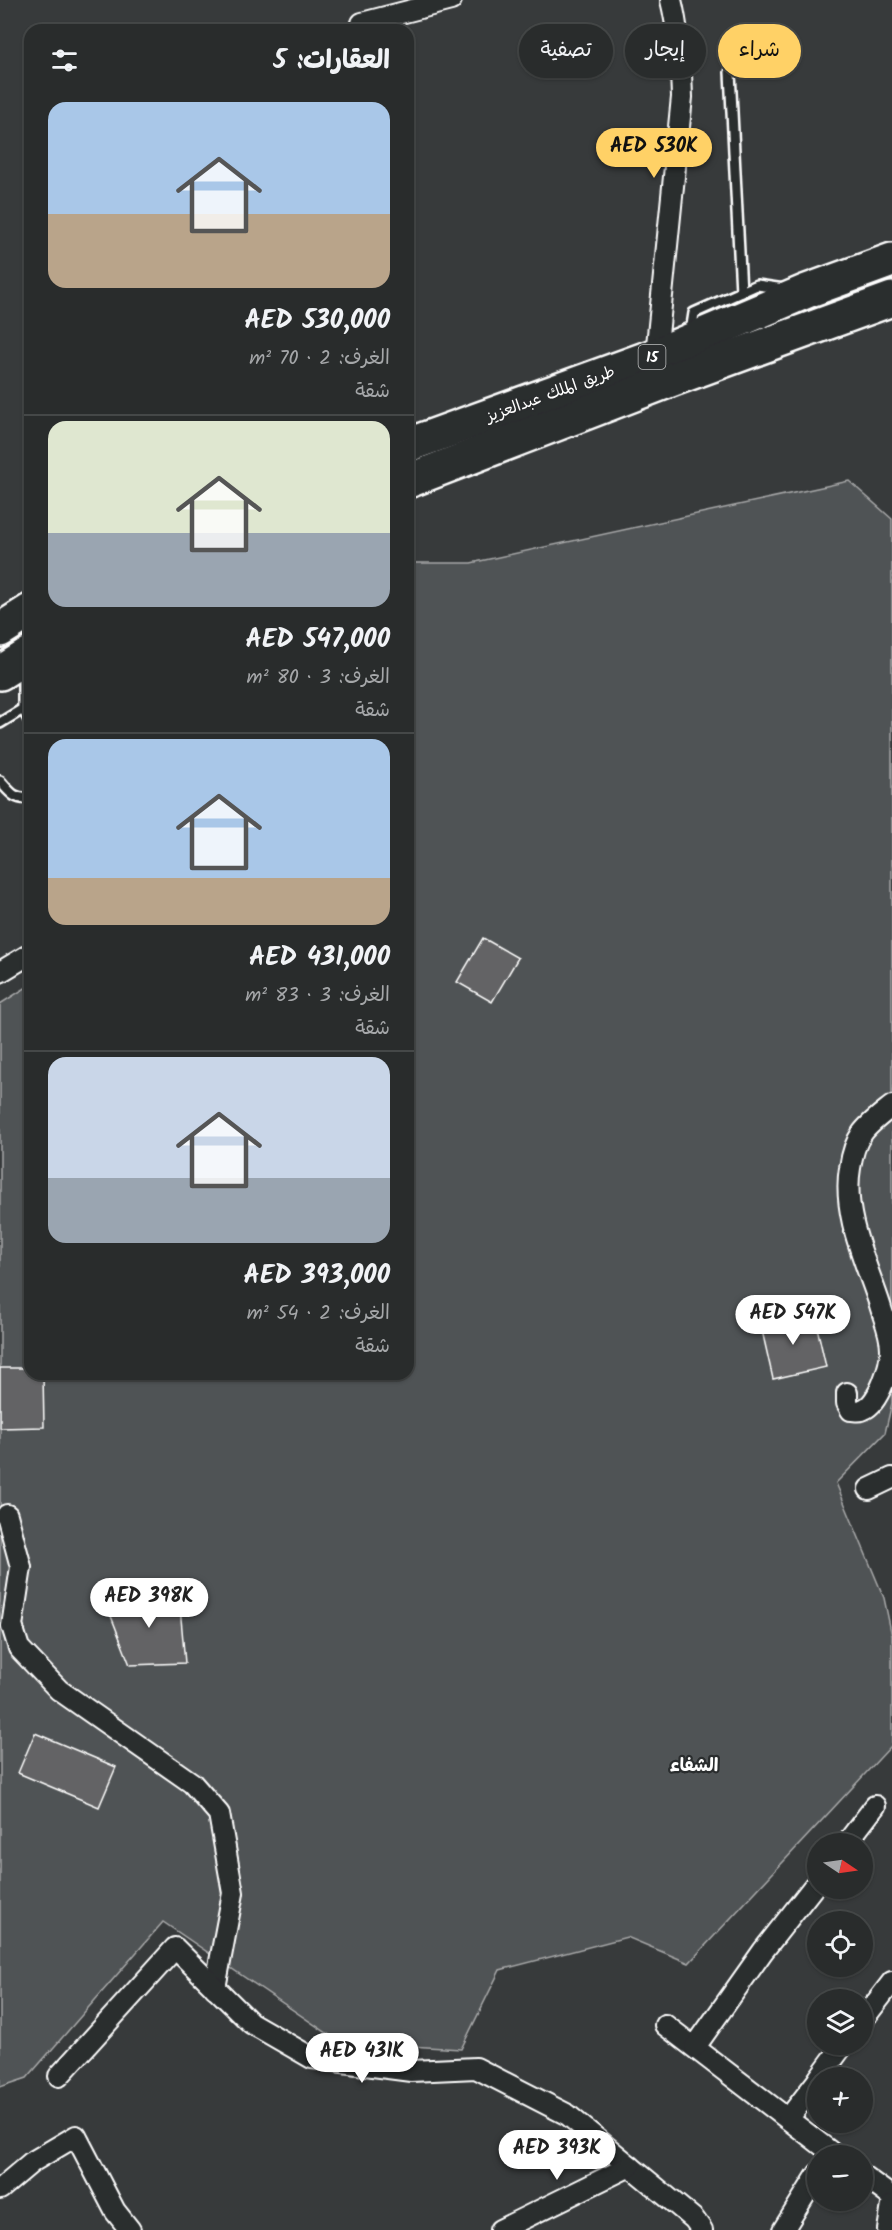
<!DOCTYPE html>
<html lang="ar">
<meta charset="utf-8">
<style>
:root{--surface:#292c2c;--page:#353838;--text:#f1f3f6;--muted:#a5a7a9;--line:#454848;--accent:#ffd166}
body{margin:0;font-family:Kalam,"Playpen Sans Arabic",sans-serif;background:var(--page);color:var(--text);direction:rtl;height:100vh;display:flex;flex-direction:column;font-size:22px;white-space:nowrap}
*{box-sizing:border-box;margin:0}
p{font-size:20px;color:var(--muted)}
.icon{flex:none;width:33px;height:33px;fill:none;stroke:currentColor;stroke-width:2;stroke-linecap:round;stroke-linejoin:round}
.map{position:relative;flex:1;overflow:hidden;direction:ltr}
.details{position:absolute;left:24px;top:24px;width:390px;height:1356px;display:flex;flex-direction:column;background:var(--surface);border-radius:18px;box-shadow:0 2px 4px #0004,0 0 0 2px var(--line);direction:rtl}
.details>*{flex:none}
.hud{position:absolute;left:432px;top:24px;width:369px;height:54px;direction:rtl;display:flex;gap:12px}
.needle{width:39px;rotate:103deg}
.controls{position:absolute;left:807px;top:1833px;display:grid;gap:12px}
.controls a{display:grid;place-items:center;width:66px;height:66px;border-radius:50%;background:var(--surface);box-shadow:0 2px 4px #0004,0 0 0 2px var(--line);font-size:30px}
.price{position:absolute;translate:-50% -51px;padding:0 14px;border-radius:21px;background:#fff;color:#222;font-size:20px;line-height:39px;filter:drop-shadow(0 2px 3px #0008)}
.price::after{content:'';position:absolute;left:50%;top:36px;width:18px;height:14px;margin-left:-9px;background:inherit;clip-path:polygon(0 0,100% 0,50% 100%)}
.price.on{background:var(--accent);color:#111}
ul{padding:0;list-style:none}
li{display:grid;align-content:center;gap:12px;height:318px;padding:0 24px}
li+li{border-top:2px solid var(--line)}
li span{display:grid;place-items:center;height:186px;border-radius:18px;color:#555}
li>.icon{margin-inline-start:auto}
span .icon{width:108px;height:108px;fill:#fffc;stroke-width:1}
li b{font-size:26px}
h2{display:flex;justify-content:space-between;align-items:center;height:72px;padding:0 24px;font-size:26px}
.pill{padding:0 21px;border-radius:27px;background:var(--surface);box-shadow:0 2px 4px #0004,0 0 0 2px var(--line);font-size:21px;line-height:54px}
.pill.on{background:var(--accent);color:#111}
.map>svg:first-child{display:block}
.green{fill:#505354;stroke:#a8a9aa;stroke-width:1.5}
.building{fill:#636465;stroke:#fff;stroke-width:1.5}
.lines{fill:none;stroke-linecap:round;stroke-linejoin:round}
.lane-casing{stroke:#fff;stroke-width:14}
.street-casing{stroke:#fff;stroke-width:24}
.highway-casing{stroke:#fff;stroke-width:38}
.lane{stroke:#2a2d2e;stroke-width:9}
.street{stroke:#2a2d2e;stroke-width:20}
.highway{stroke:#2a2d2e;stroke-width:33}
.labels{text-anchor:middle;stroke-width:4.5;stroke-linejoin:round;paint-order:stroke}
.shield{fill:#2a2d2e;stroke:#bfc0c0;stroke-width:1.5}
.shield-label{font-size:15px;font-weight:bold;fill:#fff}
.street-label{font-size:16px;fill:#fff;stroke:#2a2d2e}
.neighbourhood-label{font-size:18px;font-weight:bold;fill:#fff;stroke:#2a2d2e}
</style>
<div class="map">
<svg width="892" height="2230" viewBox="0 0 892 2230">
<rect width="100%" height="100%" fill="#373a3b"/>
<filter id="ink" filterUnits="userSpaceOnUse"><feTurbulence type="fractalNoise" baseFrequency=".0167" numOctaves="2"/><feDisplacementMap in="SourceGraphic" scale="12" xChannelSelector="R" yChannelSelector="G"/><feConvolveMatrix kernelMatrix="1 2 1 2 8 2 1 2 1" color-interpolation-filters="sRGB"/></filter>
<g filter="url(#ink)">
<polygon class="green" points="849,481 892,519 892,1403 885,1433 836,1483 884,1598 892,1636 892,1745 689,1963 627,1937 500,1970 461,2049 340,2042 163,1922 27,2078 0,2087 0,1004 30,985 30,1374 408,1374 408,563 471,563"/>
<g class="building">
<polygon points="483,938 518,958 492,1002 457,982"/>
<polygon points="814,1314 826,1367 773,1379 761,1326"/>
<polygon points="0,1368 30,1368 30,1374 43,1374 44,1427 0,1428"/>
<polygon points="179,1596 185,1663 130,1665 104,1598"/>
<polygon points="35,1733 116,1767 99,1807 18,1773"/>
</g>
<g class="lines">
<defs>
<g id="lane">
<polyline points="730,72 741,292"/>
<polyline points="691,332 694,313 757,285 784,289"/>
<polyline points="23,667 23,709 30,722"/>
<polyline points="0,723 23,709"/>
<path d="M 0,781 C 10,792 14,800 30,798"/>
</g>
<g id="street">
<polyline points="362,23 451,0"/>
<path d="M 656,355 L 682,97 C 681,64 679,32 671,0"/>
<polyline points="0,972 30,954"/>
<path d="M 847,1393 L 847,1403 L 851,1410 C 855,1410 860,1412 864,1409 C 879,1403 891,1365 891,1349 C 891,1334 884,1319 880,1305 C 866,1262 842,1214 850,1168 C 855,1133 867,1126 892,1106"/>
<polyline points="869,1489 892,1478"/>
<polyline points="7,1515 21,1567 12,1626 19,1648 59,1690 192,1783 219,1814 233,1893 215,1988"/>
<polyline points="846,1844 875,1806"/>
<polyline points="862,2021 892,1982"/>
<polyline points="665,2025 836,2156"/>
<polyline points="695,2047 763,1951 818,1881"/>
<polyline points="59,2076 175,1948 251,2023 312,2058 411,2071 476,2068 568,2115 694,2219 702,2230"/>
<polyline points="819,2078 844,2044"/>
<polyline points="788,2119 818,2080"/>
<polyline points="862,2175 892,2197"/>
<polyline points="0,2189 32,2162 76,2136 115,2211 130,2230"/>
<polyline points="500,2230 630,2166"/>
<polyline points="783,2230 818,2174"/>
<polyline points="888,2230 892,2205"/>
</g>
<g id="highway">
<polyline points="408,445 656,355 807,291 892,260"/>
<polyline points="408,481 673,379 892,299"/>
<polyline points="0,630 30,611"/>
<polyline points="0,673 30,654"/>
</g>
</defs>
<use href="#lane" class="lane-casing"/>
<use href="#street" class="street-casing"/>
<use href="#highway" class="highway-casing"/>
<use href="#lane" class="lane"/>
<use href="#street" class="street"/>
<use href="#highway" class="highway"/>
</g>
</g>
<g class="labels">
<rect class="shield" x="638.5" y="345" width="27" height="24" rx="4.5"/>
<g class="shield-label">
<text x="652" y="362">15</text>
</g>
<g class="street-label">
<text transform="translate(550 393) rotate(-20)" y="6">طريق الملك عبدالعزيز</text>
</g>
<g class="neighbourhood-label">
<text x="694" y="1771">الشفاء</text>
</g>
</g>
</svg>
<div class="controls">
<a><svg class="needle" viewBox="-14 -14 28 28"><path d="M0-13l5 13h-10z" fill="#e53935"/><path d="M0 13l5-13h-10z" fill="#a5a7a9"/></svg></a>
<a><svg class="icon" aria-label="locate" viewBox="0 0 24 24"><circle cx="12" cy="12" r="6"/><path d="M12 2v4M12 18v4M2 12h4M18 12h4"/></svg></a>
<a><svg class="icon" aria-label="layers" viewBox="0 0 24 24"><path d="M12 4l9 5-9 5-9-5zM3 14l9 5 9-5"/></svg></a>
<a>+</a>
<a>−</a>
</div>
<b class="price on" style="left:654px;top:179px">AED 530K</b>
<b class="price" style="left:793px;top:1346px">AED 547K</b>
<b class="price" style="left:149px;top:1629px">AED 398K</b>
<b class="price" style="left:362px;top:2084px">AED 431K</b>
<b class="price" style="left:557px;top:2181px">AED 393K</b>
<div class="hud">
<a class="pill on">شراء</a>
<a class="pill">إيجار</a>
<a class="pill">تصفية</a>
</div>
<section class="details">
<h2>العقارات: 5<svg class="icon" aria-label="filters" viewBox="0 0 24 24"><path d="M4 7h16M4 17h16"/><circle cx="9" cy="7" r="2"/><circle cx="15" cy="17" r="2"/></svg></h2>
<ul>
<li><span style="background:linear-gradient(#a9c7e8 60%,#b9a48a 0)"><svg class="icon" aria-label="home" viewBox="0 0 24 24"><path d="M3 11l9-7 9 7M6 9v11h12V9"/></svg></span><div><b>AED 530,000</b><p>الغرف: 2 · 70 m²</p><p>شقة</p></div></li>
<li><span style="background:linear-gradient(#dfe7d0 60%,#9aa5b1 0)"><svg class="icon" aria-label="home" viewBox="0 0 24 24"><path d="M3 11l9-7 9 7M6 9v11h12V9"/></svg></span><div><b>AED 547,000</b><p>الغرف: 3 · 80 m²</p><p>شقة</p></div></li>
<li><span style="background:linear-gradient(#a9c7e8 75%,#b9a48a 0)"><svg class="icon" aria-label="home" viewBox="0 0 24 24"><path d="M3 11l9-7 9 7M6 9v11h12V9"/></svg></span><div><b>AED 431,000</b><p>الغرف: 3 · 83 m²</p><p>شقة</p></div></li>
<li><span style="background:linear-gradient(#c9d6e8 65%,#9aa5b1 0)"><svg class="icon" aria-label="home" viewBox="0 0 24 24"><path d="M3 11l9-7 9 7M6 9v11h12V9"/></svg></span><div><b>AED 393,000</b><p>الغرف: 2 · 54 m²</p><p>شقة</p></div></li>
</ul>
</section>
</div>
